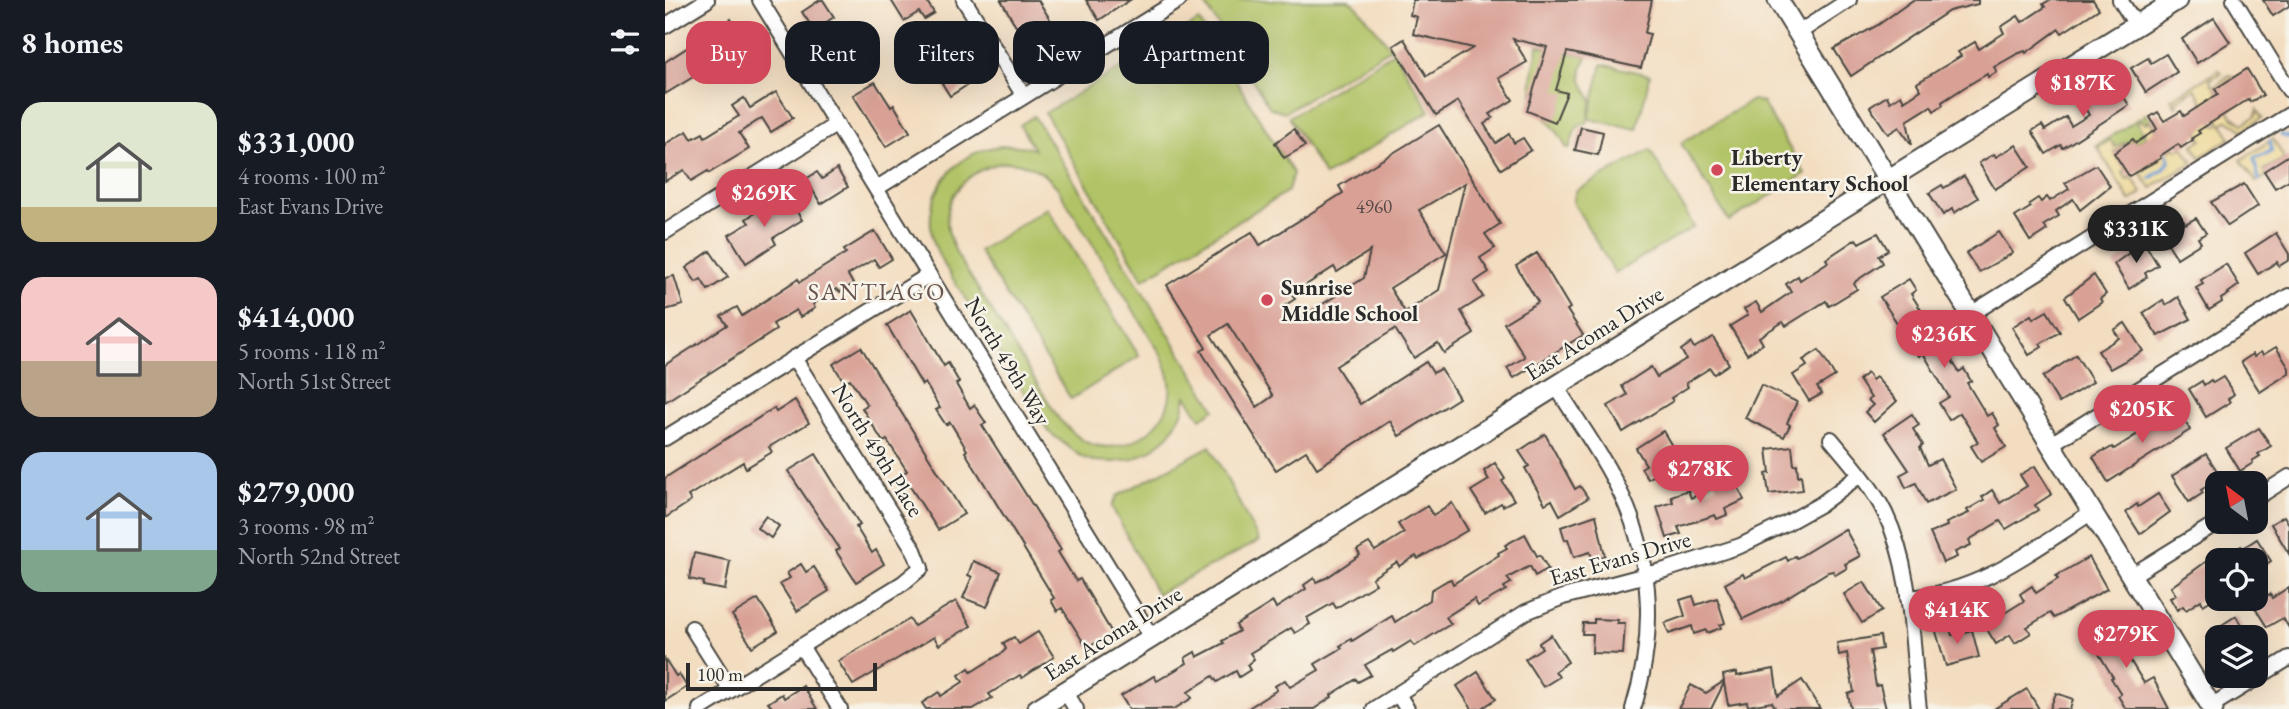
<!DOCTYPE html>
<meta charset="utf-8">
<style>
:root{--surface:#171b24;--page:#20242c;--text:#f1f3f6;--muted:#9ea1a6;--accent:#d1495b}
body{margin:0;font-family:"EB Garamond",serif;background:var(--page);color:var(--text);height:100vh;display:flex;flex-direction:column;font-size:26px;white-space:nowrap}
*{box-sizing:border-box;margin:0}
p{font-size:23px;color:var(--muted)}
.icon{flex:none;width:38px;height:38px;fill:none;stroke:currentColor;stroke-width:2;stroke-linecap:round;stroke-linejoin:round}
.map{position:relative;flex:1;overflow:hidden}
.drawer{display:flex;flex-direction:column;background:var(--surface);width:665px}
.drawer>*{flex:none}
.guide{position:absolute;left:21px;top:21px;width:665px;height:63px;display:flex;gap:14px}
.needle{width:46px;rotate:328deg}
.buttons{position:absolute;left:1540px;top:471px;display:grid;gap:14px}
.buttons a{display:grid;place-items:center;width:63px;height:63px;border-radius:14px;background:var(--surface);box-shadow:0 7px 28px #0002;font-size:35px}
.scale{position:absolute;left:21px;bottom:18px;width:191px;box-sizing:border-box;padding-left:7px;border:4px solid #2b2b2b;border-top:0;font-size:19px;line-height:24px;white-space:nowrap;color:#2b2b2b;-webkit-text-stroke:5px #f7f3e8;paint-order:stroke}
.price{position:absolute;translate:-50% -60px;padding:0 16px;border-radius:24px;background:var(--accent);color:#fff;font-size:23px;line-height:46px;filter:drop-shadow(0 2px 4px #0008)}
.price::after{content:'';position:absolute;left:50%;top:42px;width:21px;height:16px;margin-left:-10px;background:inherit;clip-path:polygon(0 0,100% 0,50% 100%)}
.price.current{background:#222;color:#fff}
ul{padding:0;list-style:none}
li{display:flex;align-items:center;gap:21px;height:175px;padding:0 21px}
li span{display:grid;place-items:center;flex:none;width:196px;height:140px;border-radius:21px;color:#555}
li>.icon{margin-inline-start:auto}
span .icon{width:84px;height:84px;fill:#fffc;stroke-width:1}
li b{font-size:30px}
h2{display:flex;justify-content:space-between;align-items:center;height:84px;padding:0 21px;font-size:30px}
.tag{padding:0 24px;border-radius:21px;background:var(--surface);box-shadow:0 7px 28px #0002;font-size:24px;line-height:63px}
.tag.current{background:var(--accent);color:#fff}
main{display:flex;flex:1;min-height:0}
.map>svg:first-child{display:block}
.green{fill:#b1c366;stroke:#6e7748;stroke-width:2;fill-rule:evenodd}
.sand{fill:#eeda9e;stroke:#8c8264;stroke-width:2}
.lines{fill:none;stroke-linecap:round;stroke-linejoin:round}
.stream{stroke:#6a9dd5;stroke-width:3.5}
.building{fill:#d9a196;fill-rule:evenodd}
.street-casing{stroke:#494641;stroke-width:18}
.secondary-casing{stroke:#494641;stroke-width:23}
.street{stroke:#fff;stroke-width:14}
.secondary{stroke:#fff;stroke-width:19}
.poi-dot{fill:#d1495b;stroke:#f7f3e8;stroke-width:2.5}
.labels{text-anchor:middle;stroke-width:5;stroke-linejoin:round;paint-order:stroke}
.number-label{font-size:19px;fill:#564846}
.poi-label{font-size:23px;font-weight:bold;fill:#2b2b2b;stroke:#f7f3e8;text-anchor:start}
.street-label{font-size:23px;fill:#2b2b2b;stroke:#f7f3e8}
.neighbourhood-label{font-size:24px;letter-spacing:2px;fill:#685450;stroke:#f7f3e8}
</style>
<main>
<section class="drawer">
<h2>8 homes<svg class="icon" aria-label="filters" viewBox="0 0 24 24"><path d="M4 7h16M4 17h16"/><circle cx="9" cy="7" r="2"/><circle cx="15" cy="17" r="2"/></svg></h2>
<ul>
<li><span style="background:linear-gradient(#dfe7d0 75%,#c2b280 0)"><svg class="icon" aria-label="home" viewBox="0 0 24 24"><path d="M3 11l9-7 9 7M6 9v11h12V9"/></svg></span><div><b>$331,000</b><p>4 rooms · 100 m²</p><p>East Evans Drive</p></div></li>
<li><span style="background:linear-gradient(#f6c9c9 60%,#b9a48a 0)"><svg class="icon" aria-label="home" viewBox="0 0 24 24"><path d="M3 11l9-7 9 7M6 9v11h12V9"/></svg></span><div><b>$414,000</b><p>5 rooms · 118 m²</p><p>North 51st Street</p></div></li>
<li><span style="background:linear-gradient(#a9c7e8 70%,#7fa58c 0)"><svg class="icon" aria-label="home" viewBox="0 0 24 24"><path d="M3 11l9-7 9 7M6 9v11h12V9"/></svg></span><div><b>$279,000</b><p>3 rooms · 98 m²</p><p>North 52nd Street</p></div></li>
</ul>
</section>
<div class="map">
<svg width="1624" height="709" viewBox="0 0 1624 709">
<rect width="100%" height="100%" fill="#f7f3e8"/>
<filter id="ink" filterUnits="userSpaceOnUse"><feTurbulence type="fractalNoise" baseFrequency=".0143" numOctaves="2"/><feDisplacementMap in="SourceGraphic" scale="14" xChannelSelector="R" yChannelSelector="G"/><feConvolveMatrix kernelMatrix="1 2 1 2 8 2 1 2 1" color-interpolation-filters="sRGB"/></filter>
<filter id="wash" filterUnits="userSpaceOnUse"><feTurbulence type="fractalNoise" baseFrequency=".00686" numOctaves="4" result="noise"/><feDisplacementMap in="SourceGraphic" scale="28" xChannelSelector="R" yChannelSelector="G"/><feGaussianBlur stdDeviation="1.57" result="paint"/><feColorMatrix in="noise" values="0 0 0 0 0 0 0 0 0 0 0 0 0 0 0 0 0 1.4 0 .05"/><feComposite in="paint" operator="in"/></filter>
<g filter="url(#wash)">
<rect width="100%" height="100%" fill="#f3ddc0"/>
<g class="green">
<polygon points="549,0 684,0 692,6 726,48 620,112 605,108 540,4"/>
<polygon points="534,21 628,173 623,191 478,279 380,113"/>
<path d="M 873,46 L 922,56 C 912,78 916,80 927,100 L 922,123 C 909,124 908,137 905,148 L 901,148 C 895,128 873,117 868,96 C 864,82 871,60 873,46 Z"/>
<polygon points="729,52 765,111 660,176 624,117"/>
<polygon points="937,64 985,75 972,129 924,119"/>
<polygon points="1087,100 1097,102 1140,174 1064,221 1016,143"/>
<polygon points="1481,114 1485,121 1480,123 1482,136 1471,143 1468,140 1450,147 1445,140 1433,148 1431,146"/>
<path d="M 369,116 L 550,409 L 536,418 L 521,396 L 518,411 L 509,427 L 502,437 L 485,451 L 468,459 L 449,462 L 428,461 L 417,457 L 384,432 L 278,263 C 239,199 299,129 369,149 L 355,125 ZM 343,162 C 365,164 378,171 392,187 L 497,356 C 500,364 504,373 505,382 C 511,426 457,461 419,441 C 409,435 402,427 394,419 L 292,255 C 289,247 284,238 283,229 C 277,191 310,166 343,162 Z"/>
<polygon points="985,150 1029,227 950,273 908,202 911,191"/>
<polygon points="382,208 474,356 406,399 314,251"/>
<polygon points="545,446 594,541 492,594 447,507 452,496"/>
</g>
<g class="sand">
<polygon points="1554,70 1557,73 1545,79 1547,85 1550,86 1564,75 1569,77 1550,89 1567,116 1578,124 1591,116 1592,110 1597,118 1578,130 1563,120 1557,124 1566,138 1535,157 1528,145 1537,140 1533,131 1547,120 1551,126 1556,123 1543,103 1539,105 1530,89 1512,100 1511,106 1506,99"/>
<polygon points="1478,120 1480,123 1485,121 1504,150 1510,147 1513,150 1518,147 1528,162 1486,188 1475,172 1496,159 1472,123"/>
<polygon points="1608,139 1618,156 1618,159 1599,170 1602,176 1591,182 1576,160"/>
<polygon points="1445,140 1450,147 1459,143 1460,145 1449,152 1461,171 1458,173 1462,179 1467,177 1477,193 1465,201 1433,148"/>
</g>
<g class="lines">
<g class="stream">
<polyline points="1616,135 1624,137"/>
<polyline points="1485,178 1499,169 1504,161 1502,154"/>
<polyline points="1594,180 1589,158 1607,151 1605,141"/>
</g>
</g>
<g id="blocks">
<g class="building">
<polygon points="155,0 158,0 169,17 149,30 137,12"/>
<polygon points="226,0 261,0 269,13 259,19 254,12 239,21"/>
<polygon points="336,0 373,0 396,37 391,40 397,48 372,63"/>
<polygon points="421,0 465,0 434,20"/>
<polygon points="748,0 987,0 980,33 985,34 976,68 902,52 891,90 902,93 890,122 862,111 882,47 848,39 862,62 834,78 848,100 825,114 828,118 819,124 831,143 844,134 849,143 858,138 866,150 836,169 793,101 771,115 728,46 739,39 762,76 808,48 748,34 752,17 745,15"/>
<polygon points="1248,0 1313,0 1313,4 1284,11 1186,76 1169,49 1213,25"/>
<polygon points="1385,0 1428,0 1434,9 1397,33 1394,29 1361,53 1360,51 1352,54 1329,67 1332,72 1323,77 1322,74 1300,87 1277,102 1278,105 1269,111 1266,106 1242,121 1247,145 1234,127 1223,134 1205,107 1222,96 1225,102 1236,95 1239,101 1256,90 1252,83 1296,56 1293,52 1310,42 1314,49 1339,33 1336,27 1353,16 1357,22 1380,7 1378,4"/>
<polygon points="1598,0 1624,0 1624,6 1608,16"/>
<polygon points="1549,18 1565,42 1532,63 1517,39"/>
<polygon points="66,19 74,33 82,28 90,42 68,56 59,40 51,44 44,33"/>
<polygon points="284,37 308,74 301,78 304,84 285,96 258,53"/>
<polygon points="28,44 43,68 0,94 0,62"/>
<polygon points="197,46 203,57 181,71 174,60"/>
<polygon points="1501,54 1512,72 1481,92 1466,68 1483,58 1486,63"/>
<polygon points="1582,69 1598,95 1585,102 1584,99 1533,131 1535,133 1527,138 1528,140 1516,148 1513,144 1495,156 1496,158 1464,176 1449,153 1468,139 1471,143 1492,129 1485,117 1493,112 1499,121 1516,111 1519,116 1553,94 1550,89"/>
<polygon points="210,82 226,107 229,105 245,132 221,147 188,95"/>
<polygon points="1449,82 1464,105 1398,148 1396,145 1381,154 1367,131 1377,125 1380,130 1401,117 1406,126 1424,115 1415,100 1428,92 1429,95"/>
<polygon points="111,92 128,118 106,132 97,118 74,133 84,149 44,173 43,171 26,181 19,170 0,181 0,144 22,131 27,139 38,133 40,137 74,116 67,106 79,98 85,108"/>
<path d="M 774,125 L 835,224 L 820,234 L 830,248 L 815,258 L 824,272 L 809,282 L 818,297 L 796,311 L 809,334 L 779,353 L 773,343 L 749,358 L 730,329 L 671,366 L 695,404 L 761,362 L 768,373 L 776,369 L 794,398 L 734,436 L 725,421 L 652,468 L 641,451 L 611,470 L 536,351 L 541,348 L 502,285 L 587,232 L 595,245 L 678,193 L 674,186 ZM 800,183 L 774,290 L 740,312 L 725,288 L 781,253 L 754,210 ZM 705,251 L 699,278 L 629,322 L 619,306 L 630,299 L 627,294 L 669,267 L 672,272 ZM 563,324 L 608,396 L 592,407 L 546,335 Z"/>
<polygon points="916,127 938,132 933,155 910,150"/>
<polygon points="629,129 640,146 619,158 610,143"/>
<polygon points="1351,145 1365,167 1330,189 1314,163 1329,154 1331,157"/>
<polygon points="1624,155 1624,180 1610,188 1599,171"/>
<polygon points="1431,165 1445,186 1415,210 1408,199 1391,211 1394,216 1379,225 1382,230 1365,241 1350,217 1366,207 1364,204 1373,198 1376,202 1382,197 1385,201 1404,189 1400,183"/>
<polygon points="172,169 183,187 156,204 141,179 152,172 157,179"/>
<polygon points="1299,176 1313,198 1289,213 1287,209 1278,215 1264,193 1277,185 1279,188"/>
<polygon points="1579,184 1593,206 1563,226 1546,202"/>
<polygon points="114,196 121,208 127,204 137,220 108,238 111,244 81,263 64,235 84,223 81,219"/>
<polygon points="1531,218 1541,233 1533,238 1536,243 1512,258 1495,231 1509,222 1511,226 1519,221 1520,224"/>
<polygon points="210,231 227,259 214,267 209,259 183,275 188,284 175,292 172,289 148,304 150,308 135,317 131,310 108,324 111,330 0,402 0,365 62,325 56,316 72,307 77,316 133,279 135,282 181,253 179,250"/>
<polygon points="1334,232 1348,253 1314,272 1301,253"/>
<polygon points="1213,233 1223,250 1214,256 1218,263 1191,281 1189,284 1192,289 1164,306 1161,301 1121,326 1118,322 1094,337 1098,344 1082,354 1065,326 1083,315 1079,309 1091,302 1097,312 1126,292 1121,284 1133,276 1135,280 1163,262 1161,259 1191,239 1194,243"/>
<polygon points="1611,233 1624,254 1624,260 1614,266 1612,262 1593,274 1580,253"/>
<polygon points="1479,242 1493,265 1480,273 1482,277 1464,289 1449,264"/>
<polygon points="45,251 63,277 43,290 36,279 31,282 21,268"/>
<polygon points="872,253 905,308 902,310 918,335 849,378 842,368 860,357 839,323 873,302 851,266"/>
<polygon points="1561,264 1574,285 1563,293 1564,294 1556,299 1557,302 1544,310 1531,288 1538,284 1536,280"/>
<polygon points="1429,275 1441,294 1435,299 1437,302 1413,318 1400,297"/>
<polygon points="9,276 18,305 0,310 0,278"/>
<polygon points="1244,279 1251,290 1246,294 1266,326 1271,323 1278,336 1276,337 1280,345 1278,346 1294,372 1299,369 1306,381 1302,383 1322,416 1327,413 1334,425 1330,428 1341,447 1316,462 1306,446 1313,442 1295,413 1284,420 1274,403 1284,397 1258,353 1254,356 1215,297"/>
<polygon points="1513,297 1526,319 1493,336 1478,313 1498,300 1501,305"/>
<polygon points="246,310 279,366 283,363 294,382 291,384 305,408 309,405 321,423 317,425 396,550 393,552 411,581 415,579 447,633 422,648 397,608 392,611 386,600 389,598 300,452 302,450 285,422 281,425 271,410 275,408 260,383 257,385 222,325"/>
<polygon points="1382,311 1395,332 1375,344 1377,347 1364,355 1347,327 1366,315 1368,319"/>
<polygon points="1460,323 1478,351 1445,369 1433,351 1454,338 1449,330"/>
<polygon points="1048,337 1064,364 1049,374 1045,368 1021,383 1023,387 1006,398 1008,401 958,432 943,406 962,395 957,386 986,367 992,377 1021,359 1016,350 1026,343 1029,348"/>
<polygon points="196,347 299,514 273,530 237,474 242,471 222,440 218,442 197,408 202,405 185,379 179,382 168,364"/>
<polygon points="1611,347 1624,368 1624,373 1595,392 1576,362 1588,354 1589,357 1596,352 1598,355"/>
<polygon points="1154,350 1170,376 1152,387 1157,394 1144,401 1128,375 1142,366 1138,360"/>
<polygon points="1411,355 1428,382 1394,403 1378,377"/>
<polygon points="1202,373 1207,380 1211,377 1232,401 1209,422 1200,412 1208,405 1203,400 1206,398 1194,380"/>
<polygon points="1558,377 1569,394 1563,399 1565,402 1541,417 1524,389 1537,381 1539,385 1546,380 1548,383"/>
<polygon points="1096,385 1132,402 1122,423 1125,425 1119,437 1080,418"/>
<polygon points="130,400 144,423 104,447 107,452 81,468 78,462 23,496 26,501 0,518 0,478 109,408 111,412"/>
<polygon points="1512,408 1525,430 1443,482 1428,457 1439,450 1440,451 1447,447 1449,449 1479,430 1477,425 1490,417 1492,421"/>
<polygon points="1247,414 1254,425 1248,429 1258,445 1255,448 1263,465 1275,459 1291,489 1261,504 1251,483 1241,488 1235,475 1244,470 1219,433"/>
<polygon points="1594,428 1606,446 1593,454 1595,456 1587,461 1588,463 1575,471 1561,448"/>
<polygon points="998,431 1007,446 998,452 1006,465 983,479 976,468 981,465 971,448"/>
<polygon points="880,434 910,489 915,486 923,498 895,515 887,500 880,504 860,468 864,466 854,451"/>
<polygon points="1127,446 1129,465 1132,464 1133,476 1136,475 1138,490 1104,494 1101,474 1105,473 1102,449"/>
<polygon points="151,454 195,525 191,527 207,553 211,550 219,564 191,582 171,551 175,549 123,471"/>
<polygon points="1541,454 1556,477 1536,490 1538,493 1524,502 1507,476"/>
<polygon points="830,463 840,479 837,481 849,500 838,506 836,503 820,513 806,491 824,480 819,471"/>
<polygon points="1370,466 1387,494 1370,505 1373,510 1341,529 1335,521 1304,540 1306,545 1290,552 1292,557 1278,563 1265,533 1282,526 1281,523 1304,513 1302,510 1319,500 1317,497 1327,490 1335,503 1362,486 1355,475"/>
<polygon points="1066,471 1079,500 1060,509 1062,515 1052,519 1050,515 1013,527 1016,534 1002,538 992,507 1008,502 1006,496 1023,490 1026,498 1052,486 1049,479"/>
<polygon points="1493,494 1505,512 1475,534 1461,512 1472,504 1473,507"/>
<polygon points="787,503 803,530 753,559 751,556 734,566 732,562 707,578 711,584 671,608 668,603 642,618 645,624 630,633 626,628 585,653 589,659 582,665 585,670 574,677 571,671 552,682 548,676 523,692 527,698 509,709 464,709 456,696 489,676 492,681 522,663 520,658 530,652 532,657 559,643 557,641 574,631 571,625 608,602 611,608 641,589 639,585 649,578 651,582 661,578 695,555 692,550 704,543 710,551 739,533 733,524 762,506 768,515"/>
<polygon points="931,515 940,556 928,560 925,552 909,557 903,539 900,540 896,527"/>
<polygon points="101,516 114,526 106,538 92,528"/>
<polygon points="1619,516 1624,524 1624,554 1606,524"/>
<polygon points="1180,529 1195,556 1180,564 1182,568 1170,575 1168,571 1163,572 1114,602 1078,619 1060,584 1078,574 1080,578 1121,557 1123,561 1130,556 1132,558"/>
<polygon points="860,534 872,556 875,555 883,569 870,576 865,566 842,578 846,583 839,587 841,590 813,606 809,599 781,617 786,624 774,631 750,646 746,641 728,652 727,650 700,665 706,675 693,682 691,679 666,695 667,697 649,709 582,709 612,690 610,686 620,680 625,687 654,670 650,664 677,648 675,646 686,639 687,641 727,616 730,622 765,600 766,590 783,580 786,579 788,584 834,555 833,553 842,548 840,545"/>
<polygon points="1592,539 1606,561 1591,571 1591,560 1549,560 1568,548 1569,551 1576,546 1578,548"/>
<polygon points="29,553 65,561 60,590 38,586 39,582 24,579"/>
<polygon points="1424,557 1442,589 1389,618 1385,613 1362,627 1366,633 1350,643 1345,635 1331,644 1315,618 1328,609 1333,617 1359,601 1355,594 1367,586 1371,593 1393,579 1391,576"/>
<polygon points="308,561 336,572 322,607 298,598 307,577 303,575"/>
<polygon points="1542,561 1552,577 1547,583 1552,591 1545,595 1548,599 1538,605 1536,600 1521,610 1518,606 1512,610 1505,598 1511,595 1506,587"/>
<polygon points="136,564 141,572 149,567 164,591 132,611 115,584 125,578 122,573"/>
<polygon points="1199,582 1217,611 1197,623 1179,594"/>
<polygon points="1624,587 1624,628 1618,618 1602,627 1590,608 1597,604 1595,600 1605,594 1607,598"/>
<polygon points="1028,596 1031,605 1052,598 1060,623 1055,625 1056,628 1042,633 1041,630 1029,634 1027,626 1004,634 1000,623 1020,616 1015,600"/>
<polygon points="93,599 113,631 87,647 67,615"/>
<polygon points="291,601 306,626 274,645 269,637 188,685 173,661 245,619 249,626"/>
<polygon points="1571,616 1583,637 1543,637 1557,629 1555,626"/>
<polygon points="929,619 953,620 952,623 960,623 958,654 927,653 928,634 917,634 918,623 929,623"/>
<polygon points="1446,622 1450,629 1455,626 1468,647 1460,652 1479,683 1488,678 1504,709 1461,709 1453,696 1456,694 1446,678 1448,677 1423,636"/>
<polygon points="1284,624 1287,635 1307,630 1314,657 1281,666 1270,628"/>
<polygon points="373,632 389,657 357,678 355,675 324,694 327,698 308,709 261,709 257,703 274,692 276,696 298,682 294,675 304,668 306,672 337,653 341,649 338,643 349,637 354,644"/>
<polygon points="886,635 903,662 890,671 894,677 878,687 860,659 877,648 874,643"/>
<polygon points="1215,636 1217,649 1205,651 1211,686 1215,685 1221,709 1186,709 1183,694 1189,692 1182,653 1174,655 1172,643"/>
<polygon points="0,659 11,676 14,674 22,687 0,701"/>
<polygon points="1109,669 1113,696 1137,680 1155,709 1111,709 1107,702 1083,706 1082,702 1063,705 1059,683 1046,709 1013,709 1026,685 1041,693 1059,681 1058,675 1072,672 1072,676"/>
<polygon points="813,672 831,699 816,709 807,709 792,686"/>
<polygon points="138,686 152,709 102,709 106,706 103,703 117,694 119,698"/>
<polygon points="1362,689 1374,709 1329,709"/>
<polygon points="1391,693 1408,699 1405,709 1385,709"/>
</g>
</g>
</g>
<g filter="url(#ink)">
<use href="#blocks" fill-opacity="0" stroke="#494641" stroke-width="2"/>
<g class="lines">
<defs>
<g id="street">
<polyline points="95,0 487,638"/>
<polyline points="299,0 359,96"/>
<polyline points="1455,0 1472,26"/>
<polyline points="1569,0 1624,90"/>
<polyline points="0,26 42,0"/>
<polyline points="1133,33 1184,0"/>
<polyline points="212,188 514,0"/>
<polyline points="0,232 172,124"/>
<polyline points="1306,314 1624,115"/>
<path d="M 891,386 C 913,422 939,457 957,496 C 989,564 990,638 968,709"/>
<polyline points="0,438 264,275"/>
<path d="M 1166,439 C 1185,462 1207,486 1220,513 C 1249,573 1246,644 1254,709"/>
<polyline points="1386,444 1624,296"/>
<polyline points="1591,498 1624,477"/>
<polyline points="1466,576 1553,522"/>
<path d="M 1243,598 C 1315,593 1368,550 1427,512"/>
<polyline points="27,628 66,690"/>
<polyline points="136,646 175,709"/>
<polyline points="400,691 411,709"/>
<polyline points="733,694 742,709"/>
<polyline points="1546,706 1624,658"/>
<polyline points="35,709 238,583 256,568 249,550 129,358"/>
<polyline points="709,709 861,612 898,597 1000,570 1075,546 1122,523 1156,504 1195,475"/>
</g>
<g id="secondary">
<polyline points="1113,0 1548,709"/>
<polyline points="372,709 1512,0"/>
</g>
</defs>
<use href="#street" class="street-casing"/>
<use href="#secondary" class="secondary-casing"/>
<use href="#street" class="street"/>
<use href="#secondary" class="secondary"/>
</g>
</g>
<g class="poi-dot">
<circle cx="1052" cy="170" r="7"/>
<circle cx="602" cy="300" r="7"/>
</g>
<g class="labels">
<g class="number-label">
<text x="709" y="213">4960</text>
</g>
<g class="poi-label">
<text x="1066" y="165">Liberty<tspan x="1066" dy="26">Elementary School</tspan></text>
<text x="616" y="295">Sunrise<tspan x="616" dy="26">Middle School</tspan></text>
</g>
<g class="street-label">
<text transform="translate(929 333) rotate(-32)" y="8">East Acoma Drive</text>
<text transform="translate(343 361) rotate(59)" y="8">North 49th Way</text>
<text transform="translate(213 450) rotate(58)" y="8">North 49th Place</text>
<text transform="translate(955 558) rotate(-16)" y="8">East Evans Drive</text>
<text transform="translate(448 633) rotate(-32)" y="8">East Acoma Drive</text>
</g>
<g class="neighbourhood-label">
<text x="212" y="300">SANTIAGO</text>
</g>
</g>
</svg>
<div class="buttons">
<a><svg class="needle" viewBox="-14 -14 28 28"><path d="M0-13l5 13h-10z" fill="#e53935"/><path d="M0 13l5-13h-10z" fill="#9ea1a6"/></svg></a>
<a><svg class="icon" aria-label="locate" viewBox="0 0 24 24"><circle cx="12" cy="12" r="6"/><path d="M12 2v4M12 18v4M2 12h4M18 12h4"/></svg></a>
<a><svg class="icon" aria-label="layers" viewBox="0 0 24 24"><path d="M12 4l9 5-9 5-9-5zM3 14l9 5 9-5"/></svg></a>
</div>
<div class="scale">100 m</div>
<b class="price" style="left:1418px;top:119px">$187K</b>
<b class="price" style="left:99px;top:229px">$269K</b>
<b class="price current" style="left:1471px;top:265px">$331K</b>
<b class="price" style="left:1279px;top:370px">$236K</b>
<b class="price" style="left:1477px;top:445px">$205K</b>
<b class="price" style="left:1035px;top:505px">$278K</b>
<b class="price" style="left:1292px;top:646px">$414K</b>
<b class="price" style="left:1461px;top:670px">$279K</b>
<div class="guide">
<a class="tag current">Buy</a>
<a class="tag">Rent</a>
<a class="tag">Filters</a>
<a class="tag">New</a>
<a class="tag">Apartment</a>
</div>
</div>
</main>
